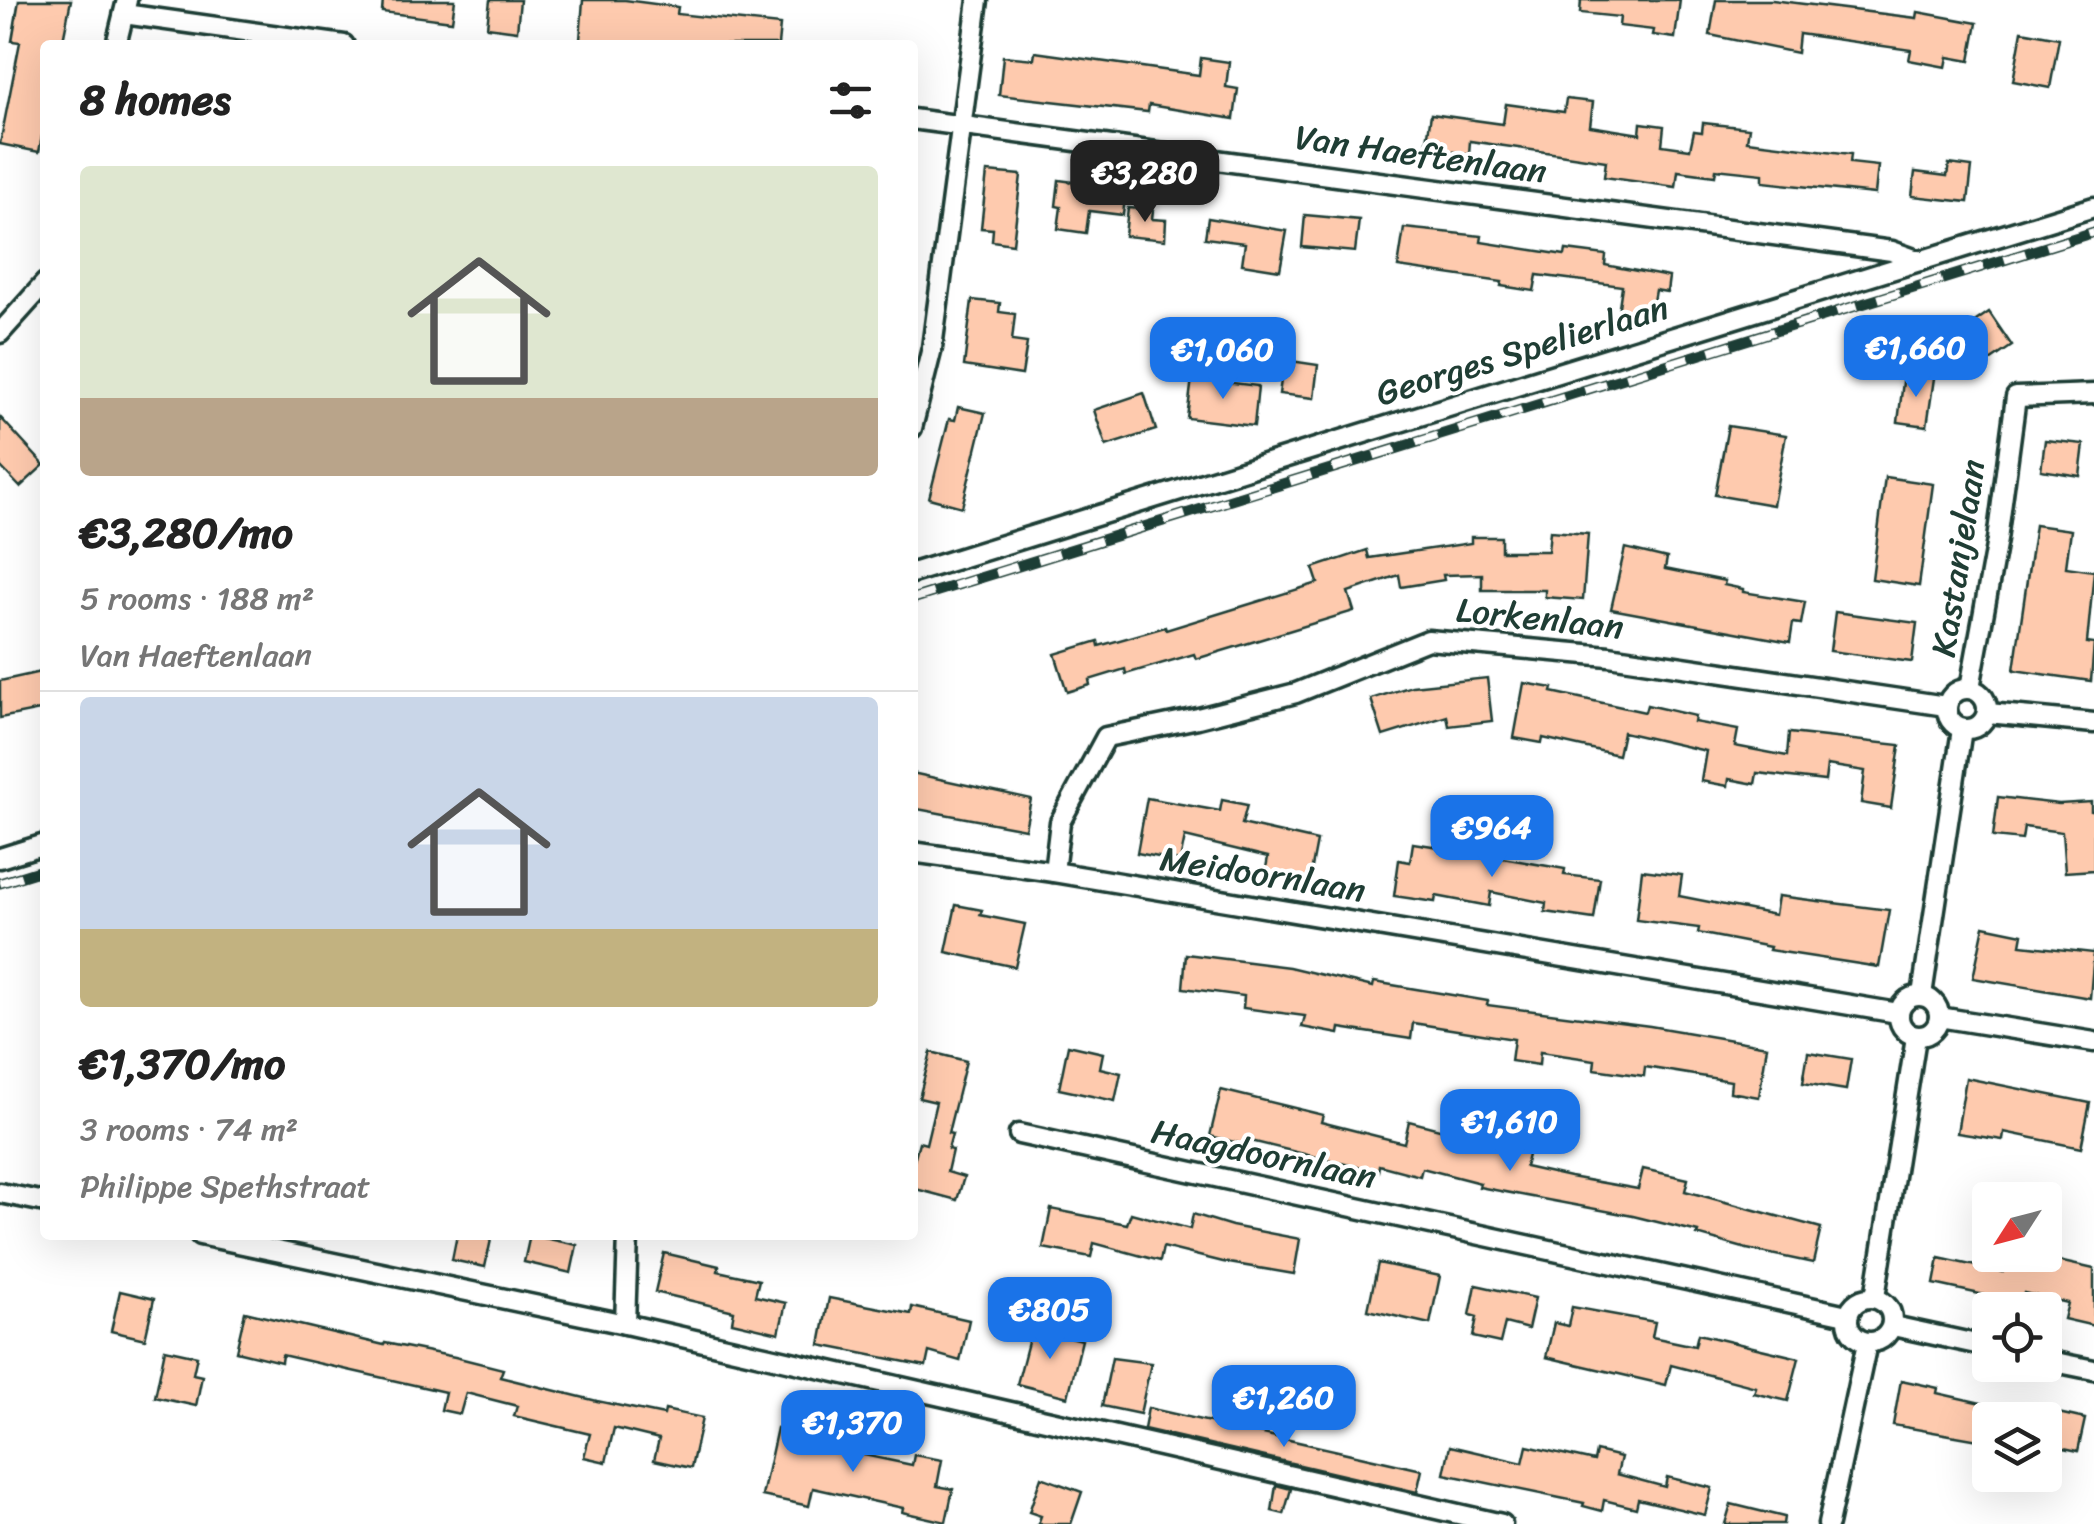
<!DOCTYPE html>
<meta charset="utf-8">
<style>
:root{--surface:#fff;--page:#f2f2f2;--text:#222;--muted:#767676;--line:#e0e0e0;--accent:#1a73e8}
body{margin:0;font-family:Sriracha,sans-serif;background:var(--page);color:var(--text);height:100vh;display:flex;flex-direction:column;font-size:38px;white-space:nowrap}
*{box-sizing:border-box;margin:0}
p{font-size:32px;color:var(--muted)}
.icon{flex:none;width:55px;height:55px;fill:none;stroke:currentColor;stroke-width:2;stroke-linecap:round;stroke-linejoin:round}
.map{position:relative;flex:1;overflow:hidden}
.panel{position:absolute;left:40px;top:40px;width:878px;height:1200px;display:flex;flex-direction:column;background:var(--surface);border-radius:10px;box-shadow:0 10px 40px #0002}
.panel>*{flex:none}
.needle{width:65px;rotate:234deg}
.controls{position:absolute;left:1972px;top:1182px;display:grid;gap:20px}
.controls a{display:grid;place-items:center;width:90px;height:90px;border-radius:10px;background:var(--surface);box-shadow:0 10px 40px #0002;font-size:50px}
.price{position:absolute;translate:-50% -85px;padding:0 22px;border-radius:20px;background:var(--accent);color:#fff;font-size:32px;line-height:65px;filter:drop-shadow(0 2px 5px #0008)}
.price::after{content:'';position:absolute;left:50%;top:60px;width:30px;height:22px;margin-left:-15px;background:inherit;clip-path:polygon(0 0,100% 0,50% 100%)}
.price.selected{background:#222;color:#fff}
ul{padding:0;list-style:none}
li{display:grid;align-content:center;gap:20px;height:530px;padding:0 40px}
li+li{border-top:2px solid var(--line)}
li span{display:grid;place-items:center;height:310px;border-radius:10px;color:#555}
li>.icon{margin-inline-start:auto}
span .icon{width:180px;height:180px;fill:#fffc;stroke-width:1}
li b{font-size:42px}
h2{display:flex;justify-content:space-between;align-items:center;height:120px;padding:0 40px;font-size:42px}
.map>svg:first-child{display:block}
.building{fill:#fecaae;stroke:#1f3d34;stroke-width:2.5}
.lines{fill:none;stroke-linecap:round;stroke-linejoin:round}
.minor-casing{stroke:#1f3d34;stroke-width:25}
.minor{stroke:#fff;stroke-width:18}
.rail-casing{stroke:#1f3d34;stroke-width:11}
.rail{stroke:#fff;stroke-width:8;stroke-dasharray:22;stroke-linecap:butt}
.labels{text-anchor:middle;stroke-width:8;stroke-linejoin:round;paint-order:stroke}
.street-label{font-size:35px;fill:#1f3d34;stroke:#fff}
</style>
<div class="map">
<svg width="2094" height="1524" viewBox="0 0 2094 1524">
<rect width="100%" height="100%" fill="#fff"/>
<filter id="ink" filterUnits="userSpaceOnUse"><feTurbulence type="fractalNoise" baseFrequency=".01" numOctaves="2"/><feDisplacementMap in="SourceGraphic" scale="20" xChannelSelector="R" yChannelSelector="G"/><feConvolveMatrix kernelMatrix="1 2 1 2 8 2 1 2 1" color-interpolation-filters="sRGB"/></filter>
<g filter="url(#ink)">
<g class="building">
<polygon points="19,0 71,0 62,45 45,45 45,120 39,152 0,144 20,42 12,41"/>
<polygon points="383,0 455,0 452,21 382,12"/>
<polygon points="490,0 520,0 517,31 487,27"/>
<polygon points="583,0 625,0 678,7 677,14 780,25 778,45 641,45 580,40"/>
<polygon points="1581,0 1680,0 1675,38 1653,35 1654,30 1619,26 1620,17 1580,13"/>
<polygon points="1716,0 1772,0 1917,18 1918,12 1977,23 1970,61 1948,57 1946,67 1909,60 1911,50 1799,34 1797,53 1710,35"/>
<polygon points="2022,31 2059,38 2050,88 2013,81"/>
<polygon points="1035,52 1199,75 1201,58 1229,62 1226,87 1238,89 1234,119 1149,105 1148,112 999,95 1003,56 1034,59"/>
<polygon points="1566,99 1593,102 1590,126 1640,134 1641,123 1664,126 1662,145 1690,149 1694,131 1702,132 1703,123 1749,128 1747,141 1851,154 1850,163 1878,166 1875,194 1763,182 1763,174 1716,169 1715,176 1678,171 1676,187 1604,177 1606,161 1559,154 1470,141 1469,154 1426,148 1431,114 1503,124 1506,104 1564,112"/>
<polygon points="1949,164 1972,167 1968,202 1912,196 1915,172 1947,176"/>
<polygon points="987,172 1021,175 1013,244 992,241 993,229 981,228"/>
<polygon points="1059,180 1126,189 1123,215 1089,211 1086,233 1058,229 1061,207 1056,206"/>
<polygon points="1128,208 1153,210 1152,219 1166,220 1165,240 1125,236"/>
<polygon points="1305,215 1359,220 1355,252 1302,247"/>
<polygon points="1208,218 1287,231 1280,270 1242,264 1245,243 1205,238"/>
<polygon points="1404,228 1482,236 1481,242 1565,255 1566,250 1606,255 1605,265 1669,277 1667,292 1655,290 1650,319 1618,313 1622,286 1537,275 1534,291 1501,286 1502,282 1398,267"/>
<polygon points="972,300 1000,303 999,312 1015,314 1012,341 1027,343 1022,375 964,366"/>
<polygon points="1989,312 2012,346 1978,369 1954,336"/>
<polygon points="1284,360 1318,365 1314,398 1279,394"/>
<polygon points="1904,374 1934,378 1927,426 1898,422"/>
<polygon points="1192,378 1258,386 1254,426 1187,418"/>
<polygon points="1144,393 1156,430 1106,446 1094,410"/>
<polygon points="958,407 985,413 962,507 929,498 949,419 955,420"/>
<polygon points="0,417 44,465 20,487 0,466"/>
<polygon points="1728,426 1786,435 1773,505 1715,495"/>
<polygon points="2045,440 2084,444 2080,476 2041,470"/>
<polygon points="1885,477 1933,484 1919,586 1872,579"/>
<polygon points="2035,525 2071,530 2066,567 2094,571 2087,643 2094,644 2091,681 2014,670"/>
<polygon points="1550,531 1588,534 1583,600 1545,597 1545,590 1482,590 1482,574 1443,575 1444,580 1401,587 1399,575 1348,592 1354,611 1196,659 1194,654 1126,674 1125,669 1089,680 1090,685 1067,692 1055,654 1098,641 1099,646 1165,627 1166,630 1318,583 1313,568 1367,550 1369,558 1471,543 1471,537 1501,537 1501,551 1548,551"/>
<polygon points="1625,548 1667,558 1665,569 1725,581 1724,585 1743,589 1743,592 1805,602 1801,624 1793,623 1790,642 1611,609"/>
<polygon points="1835,612 1917,623 1912,662 1830,651"/>
<polygon points="45,671 45,709 0,718 0,681"/>
<polygon points="1487,678 1492,721 1449,726 1447,716 1383,736 1371,699 1412,686"/>
<polygon points="1524,683 1553,688 1552,692 1645,712 1647,705 1695,716 1694,722 1738,730 1735,746 1787,756 1789,733 1900,745 1891,808 1861,803 1865,771 1827,765 1825,781 1757,773 1755,784 1729,779 1728,786 1701,781 1706,751 1623,732 1618,755 1543,738 1542,743 1514,738"/>
<polygon points="912,773 1031,799 1025,829 912,808"/>
<polygon points="1998,797 2059,804 2091,802 2091,811 2094,811 2094,870 2065,872 2062,832 2024,827 2022,840 1993,837"/>
<polygon points="1147,798 1220,811 1222,800 1247,805 1242,824 1317,841 1309,883 1265,874 1268,857 1185,837 1180,861 1137,853"/>
<polygon points="1413,843 1459,850 1460,845 1492,851 1491,856 1565,869 1564,875 1600,879 1594,919 1545,912 1546,903 1491,892 1489,906 1436,896 1435,902 1394,896 1399,860 1410,862"/>
<polygon points="1642,870 1682,875 1679,896 1775,915 1778,896 1889,910 1879,967 1769,950 1770,947 1698,933 1699,928 1636,920"/>
<polygon points="956,905 982,910 980,915 1025,924 1015,967 946,952"/>
<polygon points="1984,926 2023,934 2021,945 2094,953 2090,998 1973,978"/>
<polygon points="1186,954 1289,967 1373,987 1374,982 1488,1001 1487,1005 1650,1026 1767,1046 1759,1097 1730,1092 1731,1081 1645,1067 1644,1076 1594,1069 1595,1060 1540,1052 1539,1065 1511,1061 1514,1039 1413,1023 1411,1039 1340,1028 1339,1034 1302,1027 1305,1016 1243,1008 1244,996 1183,988"/>
<polygon points="1068,1045 1103,1053 1100,1068 1121,1073 1115,1101 1059,1089"/>
<polygon points="931,1052 966,1061 948,1133 952,1134 948,1149 952,1150 947,1172 964,1177 957,1200 912,1188 912,1168 919,1142 926,1144 936,1102 919,1098"/>
<polygon points="1808,1052 1851,1059 1846,1090 1803,1083"/>
<polygon points="1966,1078 2090,1103 2081,1148 2004,1132 2003,1140 1957,1133"/>
<polygon points="1221,1090 1323,1115 1321,1122 1404,1143 1409,1121 1489,1142 1491,1134 1531,1143 1525,1167 1570,1177 1638,1189 1643,1169 1688,1179 1685,1191 1821,1228 1813,1263 1747,1249 1697,1235 1698,1232 1633,1216 1479,1187 1480,1183 1422,1168 1420,1176 1379,1165 1378,1172 1251,1141 1250,1146 1210,1136"/>
<polygon points="1051,1209 1127,1224 1131,1213 1190,1229 1193,1214 1232,1226 1300,1239 1294,1274 1223,1262 1163,1247 1160,1261 1094,1243 1091,1257 1043,1248"/>
<polygon points="457,1235 492,1235 485,1267 452,1260"/>
<polygon points="530,1235 577,1245 571,1273 524,1262"/>
<polygon points="664,1253 719,1266 718,1271 759,1280 755,1296 786,1303 779,1333 732,1322 734,1311 655,1292"/>
<polygon points="2007,1255 2032,1255 2094,1269 2094,1326 2064,1319 2068,1303 2024,1293 2020,1306 1997,1301 1998,1298 1934,1284 1939,1258 2003,1272"/>
<polygon points="1378,1263 1440,1276 1430,1324 1368,1310"/>
<polygon points="1476,1285 1535,1298 1528,1329 1505,1323 1500,1343 1473,1337 1477,1317 1470,1315"/>
<polygon points="120,1291 154,1299 145,1339 111,1331"/>
<polygon points="829,1298 911,1314 912,1307 969,1320 960,1361 929,1352 926,1366 820,1345"/>
<polygon points="1572,1307 1655,1322 1652,1337 1695,1346 1698,1334 1799,1358 1788,1401 1754,1393 1756,1387 1671,1365 1666,1385 1546,1357 1554,1323 1568,1326"/>
<polygon points="245,1312 384,1345 385,1343 455,1357 503,1369 500,1377 597,1401 664,1415 665,1410 702,1418 691,1468 654,1460 659,1439 614,1428 606,1462 584,1457 590,1434 514,1416 517,1406 466,1393 460,1414 441,1410 445,1392 282,1355 281,1362 236,1351"/>
<polygon points="1032,1327 1082,1340 1068,1397 1017,1384"/>
<polygon points="165,1349 197,1356 193,1374 202,1376 196,1406 155,1397"/>
<polygon points="1112,1358 1151,1363 1140,1414 1102,1406"/>
<polygon points="1901,1380 1938,1388 1937,1393 1990,1405 1990,1442 1893,1425"/>
<polygon points="1148,1408 1422,1470 1417,1492 1144,1429"/>
<polygon points="2045,1410 2085,1419 2078,1451 2045,1444"/>
<polygon points="777,1428 846,1443 846,1440 866,1444 864,1455 912,1465 914,1455 942,1460 937,1486 953,1489 946,1522 902,1512 903,1508 813,1488 809,1506 762,1496"/>
<polygon points="1450,1446 1523,1463 1527,1446 1594,1461 1596,1451 1621,1457 1617,1474 1665,1487 1667,1477 1712,1488 1705,1515 1638,1499 1636,1508 1604,1500 1602,1511 1583,1506 1584,1503 1444,1474"/>
<polygon points="1041,1477 1082,1492 1071,1524 1038,1524 1041,1516 1029,1512"/>
<polygon points="1276,1485 1291,1489 1284,1514 1272,1511"/>
<polygon points="1731,1504 1784,1517 1783,1524 1725,1524"/>
</g>
<g class="lines">
<defs>
<g id="minor">
<polyline points="124,14 344,45"/>
<polyline points="116,45 127,0"/>
<polyline points="912,119 1892,251 1920,261"/>
<polyline points="0,333 45,283"/>
<polyline points="912,428 932,348 978,0"/>
<polyline points="912,573 2094,207"/>
<polyline points="1970,688 1997,540 2016,397 2094,394"/>
<circle cx="1967" cy="709" r="20"/>
<polyline points="1988,713 2094,723"/>
<polyline points="912,852 1054,872 1898,1013"/>
<polyline points="0,858 45,844"/>
<polyline points="1054,872 1060,822 1106,737 1198,718 1296,693 1428,640 1609,656 1946,706"/>
<polyline points="1922,995 1962,729"/>
<circle cx="1919" cy="1016" r="20"/>
<polyline points="1939,1017 2094,1042"/>
<polyline points="1019,1134 1847,1315"/>
<polyline points="0,1193 45,1202"/>
<polyline points="200,1235 625,1324 1502,1524"/>
<polyline points="1875,1297 1916,1037"/>
<circle cx="1870" cy="1320" r="22"/>
<polyline points="625,1324 628,1235"/>
<polyline points="1893,1326 1990,1347"/>
<polyline points="2045,1360 2094,1370"/>
<polyline points="1828,1524 1867,1343"/>
</g>
</defs>
<use href="#minor" class="minor-casing"/>
<use href="#minor" class="minor"/>
<defs>
<g id="rail">
<polyline points="912,599 2094,232"/>
<polyline points="0,883 45,869"/>
</g>
</defs>
<use href="#rail" class="rail-casing"/>
<use href="#rail" class="rail"/>
</g>
</g>
<g class="labels">
<g class="street-label">
<text transform="translate(1421 154) rotate(8)" y="12">Van Haeftenlaan</text>
<text transform="translate(1522 350) rotate(-17)" y="12">Georges Spelierlaan</text>
<text transform="translate(1958 558) rotate(-81)" y="12">Kastanjelaan</text>
<text transform="translate(1540 618) rotate(6)" y="12">Lorkenlaan</text>
<text transform="translate(1263 874) rotate(9)" y="12">Meidoornlaan</text>
<text transform="translate(1264 1154) rotate(12)" y="12">Haagdoornlaan</text>
</g>
</g>
</svg>
<div class="controls">
<a><svg class="needle" viewBox="-14 -14 28 28"><path d="M0-13l5 13h-10z" fill="#e53935"/><path d="M0 13l5-13h-10z" fill="#767676"/></svg></a>
<a><svg class="icon" aria-label="locate" viewBox="0 0 24 24"><circle cx="12" cy="12" r="6"/><path d="M12 2v4M12 18v4M2 12h4M18 12h4"/></svg></a>
<a><svg class="icon" aria-label="layers" viewBox="0 0 24 24"><path d="M12 4l9 5-9 5-9-5zM3 14l9 5 9-5"/></svg></a>
</div>
<b class="price selected" style="left:1145px;top:225px">€3,280</b>
<b class="price" style="left:1916px;top:400px">€1,660</b>
<b class="price" style="left:1223px;top:402px">€1,060</b>
<b class="price" style="left:1492px;top:880px">€964</b>
<b class="price" style="left:1510px;top:1174px">€1,610</b>
<b class="price" style="left:1050px;top:1362px">€805</b>
<b class="price" style="left:1284px;top:1450px">€1,260</b>
<b class="price" style="left:853px;top:1475px">€1,370</b>
<section class="panel">
<h2>8 homes<svg class="icon" aria-label="filters" viewBox="0 0 24 24"><path d="M4 7h16M4 17h16"/><circle cx="9" cy="7" r="2"/><circle cx="15" cy="17" r="2"/></svg></h2>
<ul>
<li><span style="background:linear-gradient(#dfe7d0 75%,#b9a48a 0)"><svg class="icon" aria-label="home" viewBox="0 0 24 24"><path d="M3 11l9-7 9 7M6 9v11h12V9"/></svg></span><div><b>€3,280/mo</b><p>5 rooms · 188 m²</p><p>Van Haeftenlaan</p></div></li>
<li><span style="background:linear-gradient(#c9d6e8 75%,#c2b280 0)"><svg class="icon" aria-label="home" viewBox="0 0 24 24"><path d="M3 11l9-7 9 7M6 9v11h12V9"/></svg></span><div><b>€1,370/mo</b><p>3 rooms · 74 m²</p><p>Philippe Spethstraat</p></div></li>
</ul>
</section>
</div>
